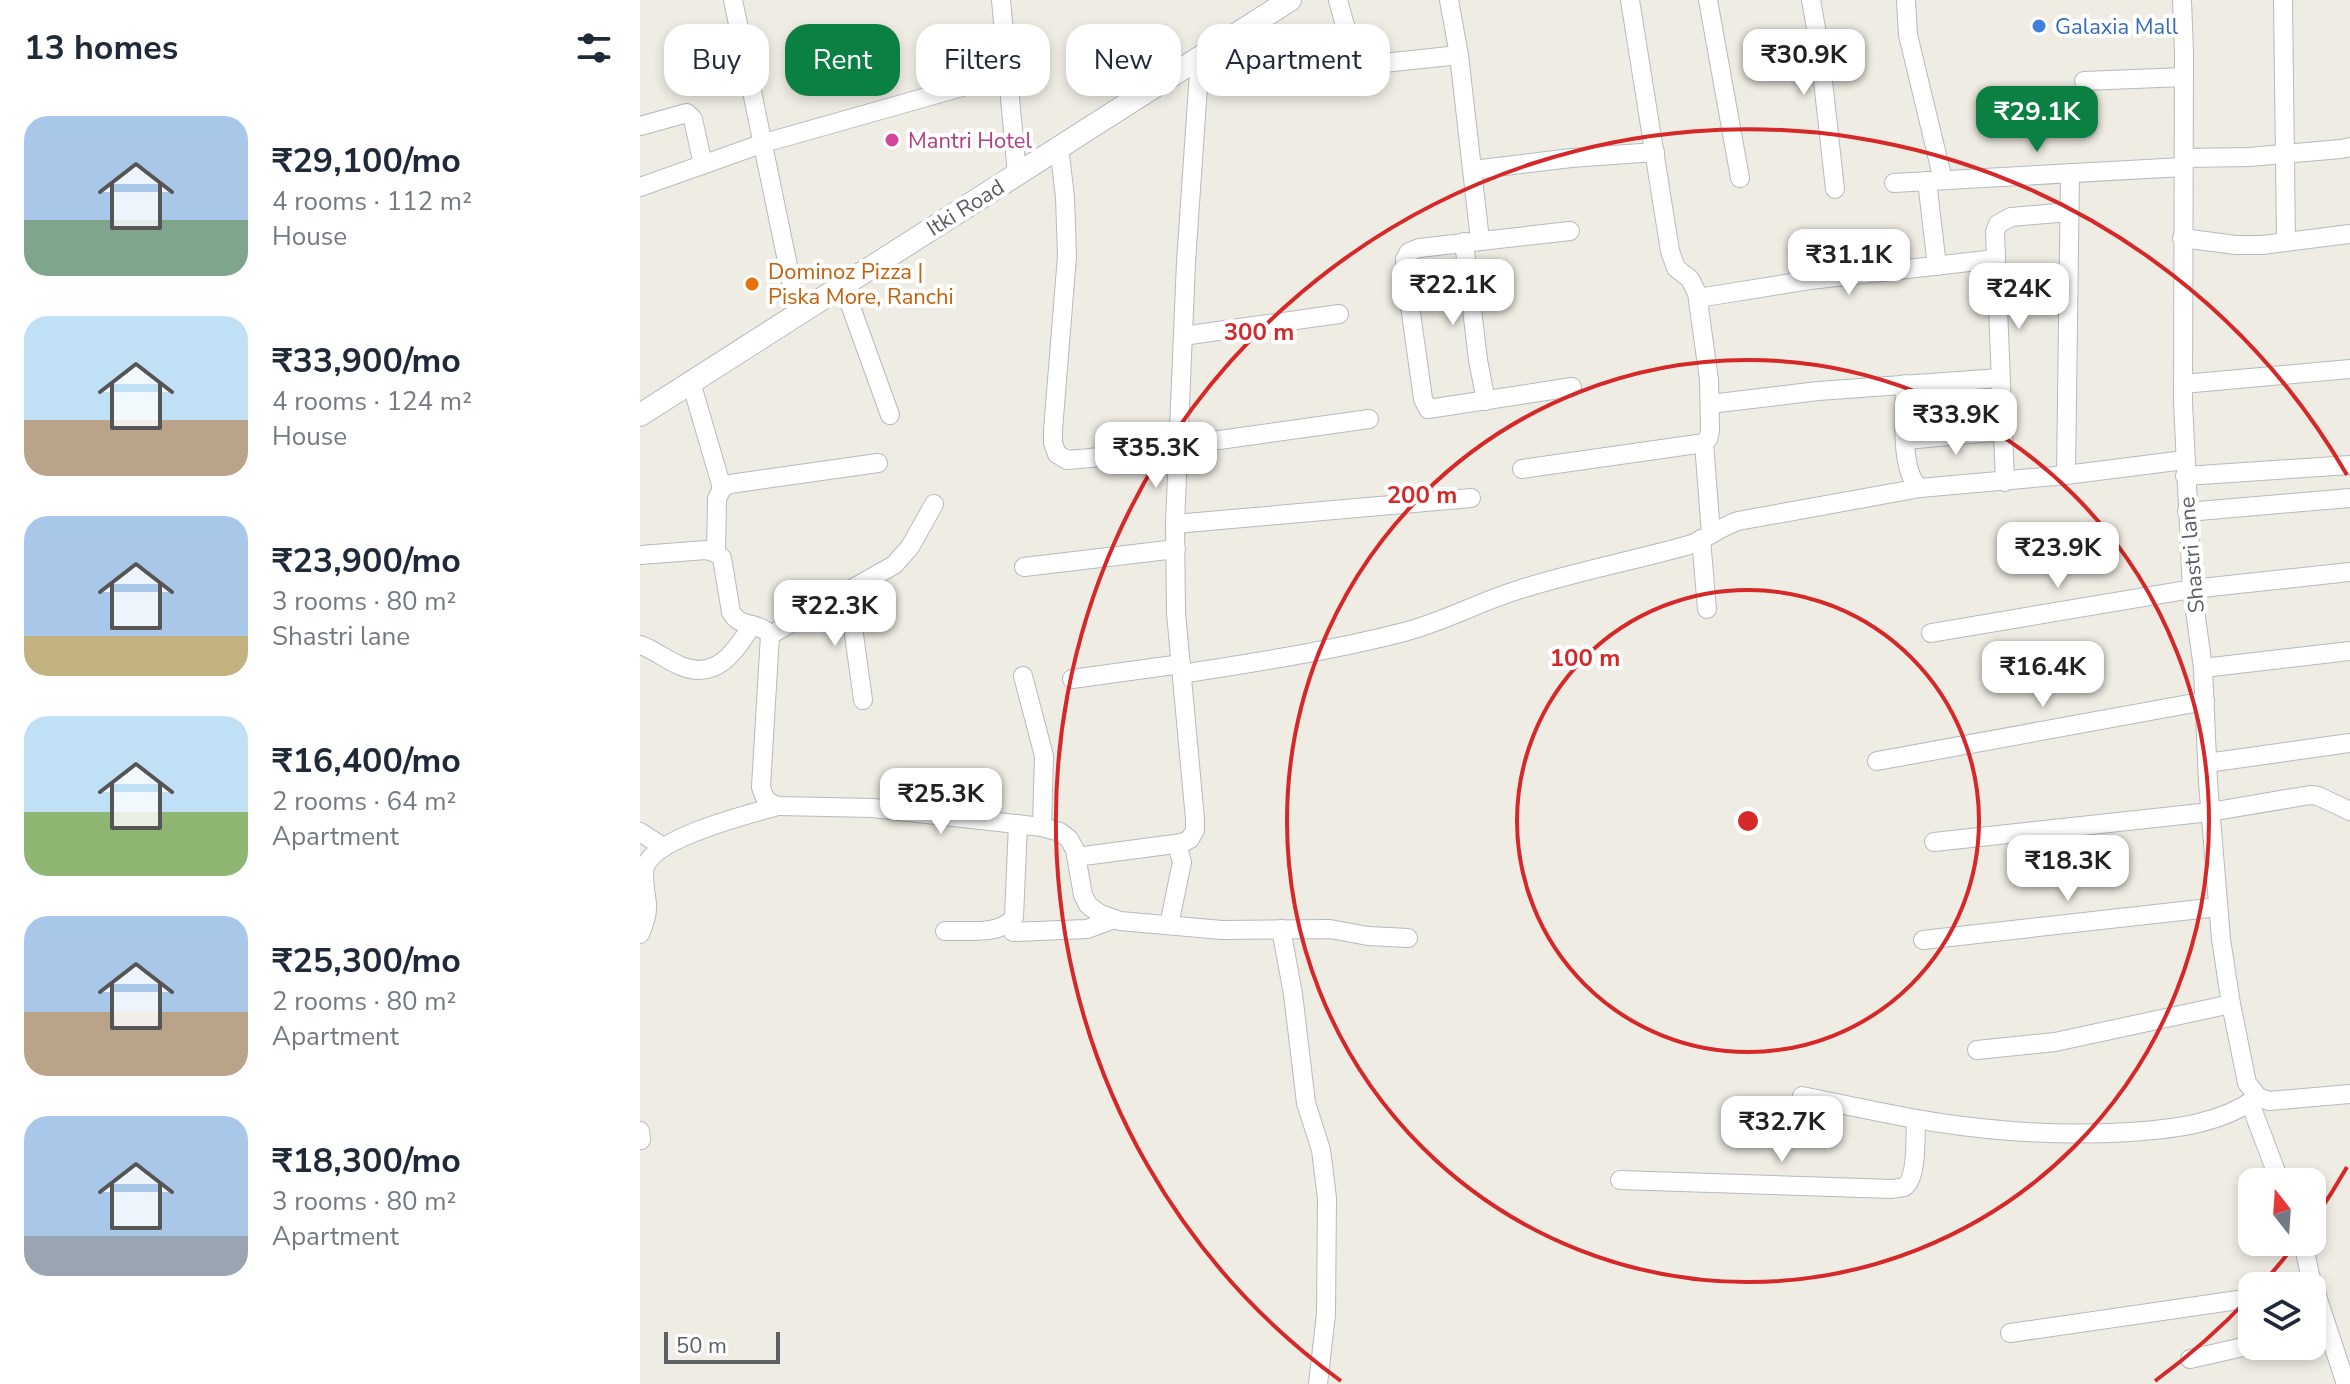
<!DOCTYPE html>
<meta charset="utf-8">
<style>
:root{--surface:#fff;--page:#f6f6f7;--text:#1f2937;--muted:#747a83;--accent:#0b8043}
body{margin:0;font-family:"Nunito Sans",sans-serif;background:var(--page);color:var(--text);height:100vh;display:flex;flex-direction:column;font-size:30px;white-space:nowrap}
*{box-sizing:border-box;margin:0}
p{font-size:26px;color:var(--muted)}
.icon{flex:none;width:44px;height:44px;fill:none;stroke:currentColor;stroke-width:2;stroke-linecap:round;stroke-linejoin:round}
.map{position:relative;flex:1;overflow:hidden}
.panel{display:flex;flex-direction:column;background:var(--surface);width:640px}
.panel>*{flex:none}
.banner{position:absolute;left:24px;top:24px;width:760px;height:72px;display:flex;gap:16px}
.needle{width:52px;rotate:343deg}
.fabs{position:absolute;left:1598px;top:1168px;display:grid;gap:16px}
.fabs a{display:grid;place-items:center;width:88px;height:88px;border-radius:16px;background:var(--surface);box-shadow:0 4px 12px #0003;font-size:40px}
.scale{position:absolute;left:24px;bottom:20px;width:116px;box-sizing:border-box;padding-left:8px;border:4px solid #5b6065;border-top:0;font-size:22px;line-height:28px;white-space:nowrap;color:#5b6065;-webkit-text-stroke:6px #fff;paint-order:stroke}
.price{position:absolute;translate:-50% -68px;padding:0 18px;border-radius:16px;background:#fff;color:#222;font-size:26px;line-height:52px;filter:drop-shadow(0 2px 4px #0008)}
.price::after{content:'';position:absolute;left:50%;top:48px;width:24px;height:18px;margin-left:-12px;background:inherit;clip-path:polygon(0 0,100% 0,50% 100%)}
.price.active{background:var(--accent);color:#fff}
ul{padding:0;list-style:none}
li{display:flex;align-items:center;gap:24px;height:200px;padding:0 24px}
li span{display:grid;place-items:center;flex:none;width:224px;height:160px;border-radius:24px;color:#555}
li>.icon{margin-inline-start:auto}
span .icon{width:96px;height:96px;fill:#fffc;stroke-width:1}
li b{font-size:34px}
h2{display:flex;justify-content:space-between;align-items:center;height:96px;padding:0 24px;font-size:34px}
.tag{padding:0 28px;border-radius:24px;background:var(--surface);box-shadow:0 4px 12px #0003;font-size:28px;line-height:72px}
.tag.active{background:var(--accent);color:#fff}
main{display:flex;flex:1;min-height:0}
.map>svg:first-child{display:block}
.lines{fill:none;stroke-linecap:round;stroke-linejoin:round}
.minor-casing{stroke:#b6babe;stroke-width:20}
.tertiary-casing{stroke:#b6babe;stroke-width:24}
.minor{stroke:#fff;stroke-width:18}
.tertiary{stroke:#fff;stroke-width:22}
.ring{fill:none;stroke:#d62828;stroke-width:4}
.shop-dot{fill:#3f7fe0;stroke:#fff;stroke-width:3}
.hotel-dot{fill:#d1479c;stroke:#fff;stroke-width:3}
.food-dot{fill:#e8710a;stroke:#fff;stroke-width:3}
.labels{text-anchor:middle;stroke-width:8;stroke-linejoin:round;paint-order:stroke}
.shop-label{font-size:22px;fill:#366cbe;stroke:#fff;text-anchor:start}
.hotel-label{font-size:22px;fill:#b23c85;stroke:#fff;text-anchor:start}
.street-label{font-size:22px;fill:#5b6065;stroke:#fff}
.food-label{font-size:22px;fill:#c56008;stroke:#fff;text-anchor:start}
.centre{fill:#d62828;stroke:#fff;stroke-width:4}
.ring-label{font-size:24px;text-anchor:middle;font-weight:bold;fill:#d62828;stroke:#fff;stroke-width:8;stroke-linejoin:round;paint-order:stroke}
</style>
<main>
<section class="panel">
<h2>13 homes<svg class="icon" aria-label="filters" viewBox="0 0 24 24"><path d="M4 7h16M4 17h16"/><circle cx="9" cy="7" r="2"/><circle cx="15" cy="17" r="2"/></svg></h2>
<ul>
<li><span style="background:linear-gradient(#a9c7e8 65%,#7fa58c 0)"><svg class="icon" aria-label="home" viewBox="0 0 24 24"><path d="M3 11l9-7 9 7M6 9v11h12V9"/></svg></span><div><b>₹29,100/mo</b><p>4 rooms · 112 m²</p><p>House</p></div></li>
<li><span style="background:linear-gradient(#bfe0f5 65%,#b9a48a 0)"><svg class="icon" aria-label="home" viewBox="0 0 24 24"><path d="M3 11l9-7 9 7M6 9v11h12V9"/></svg></span><div><b>₹33,900/mo</b><p>4 rooms · 124 m²</p><p>House</p></div></li>
<li><span style="background:linear-gradient(#a9c7e8 75%,#c2b280 0)"><svg class="icon" aria-label="home" viewBox="0 0 24 24"><path d="M3 11l9-7 9 7M6 9v11h12V9"/></svg></span><div><b>₹23,900/mo</b><p>3 rooms · 80 m²</p><p>Shastri lane</p></div></li>
<li><span style="background:linear-gradient(#bfe0f5 60%,#8fb573 0)"><svg class="icon" aria-label="home" viewBox="0 0 24 24"><path d="M3 11l9-7 9 7M6 9v11h12V9"/></svg></span><div><b>₹16,400/mo</b><p>2 rooms · 64 m²</p><p>Apartment</p></div></li>
<li><span style="background:linear-gradient(#a9c7e8 60%,#b9a48a 0)"><svg class="icon" aria-label="home" viewBox="0 0 24 24"><path d="M3 11l9-7 9 7M6 9v11h12V9"/></svg></span><div><b>₹25,300/mo</b><p>2 rooms · 80 m²</p><p>Apartment</p></div></li>
<li><span style="background:linear-gradient(#a9c7e8 75%,#9aa5b1 0)"><svg class="icon" aria-label="home" viewBox="0 0 24 24"><path d="M3 11l9-7 9 7M6 9v11h12V9"/></svg></span><div><b>₹18,300/mo</b><p>3 rooms · 80 m²</p><p>Apartment</p></div></li>
</ul>
</section>
<div class="map">
<svg width="1710" height="1384" viewBox="0 0 1710 1384">
<rect width="100%" height="100%" fill="#efece3"/>
<g class="lines">
<defs>
<g id="minor">
<polyline points="93,0 158,314"/>
<polyline points="361,0 377,174"/>
<polyline points="698,0 713,54 717,61 725,65 819,55"/>
<polyline points="809,0 819,55 840,240"/>
<polyline points="1068,0 1100,178"/>
<polyline points="1171,0 1179,45 1195,189"/>
<polyline points="1266,0 1268,35 1303,180"/>
<polyline points="1542,0 1544,53 1543,402 1552,589 1563,668 1568,782 1581,939 1591,1004 1607,1083 1618,1097 1629,1101 1710,1094"/>
<polyline points="1643,0 1646,242"/>
<polyline points="1444,81 1544,77"/>
<polyline points="0,126 47,113 53,119 63,165"/>
<polyline points="419,147 425,197 427,256 413,430 413,443 417,454 427,460 451,458 729,419"/>
<polyline points="1544,158 1610,157 1701,149 1710,147"/>
<polyline points="833,170 931,158 1015,152"/>
<polyline points="1287,181 1297,266"/>
<polyline points="1254,183 1543,167"/>
<polyline points="0,187 124,143 368,74"/>
<polyline points="930,231 779,248 769,252 765,259 765,270 783,399 788,409 932,387"/>
<polyline points="1542,238 1596,245 1622,245 1710,234"/>
<polyline points="824,242 838,360 846,401"/>
<polyline points="203,285 250,415"/>
<polyline points="1058,298 1170,280 1355,259"/>
<polyline points="543,336 699,314"/>
<polyline points="51,382 82,488"/>
<path d="M 1265,384 C 1265,409 1259,473 1280,488 L 1426,475 L 1544,460"/>
<polyline points="1543,384 1710,369"/>
<polyline points="1070,404 1178,391 1360,378"/>
<polyline points="1266,440 1363,431"/>
<polyline points="1064,443 1071,534"/>
<polyline points="882,469 1064,443 1068,439 1070,431 1069,380 1057,293 1050,279 1036,268 1030,251 990,0"/>
<polyline points="1426,475 1430,173"/>
<polyline points="1545,476 1710,465"/>
<polyline points="1365,482 1355,232 1358,224 1371,217 1429,212"/>
<polyline points="1547,512 1710,498"/>
<polyline points="535,524 831,498"/>
<polyline points="1061,539 1067,609"/>
<polyline points="76,553 77,499 82,488 90,484 238,463"/>
<path d="M 0,555 L 66,550 L 76,553 L 82,558 L 91,612 C 100,629 119,621 130,635 L 121,787 C 124,798 127,803 138,806 L 233,808 L 402,827 L 420,832 L 429,839 L 435,850 L 443,895 L 448,905 L 460,914 L 480,921 L 582,930 L 690,929 L 728,936 L 768,938"/>
<polyline points="384,567 536,549"/>
<polyline points="208,591 223,700"/>
<polyline points="1291,633 1552,589 1710,572"/>
<polyline points="130,635 254,565 270,547 294,504"/>
<path d="M 0,645 C 15,650 26,660 41,666 C 76,681 96,651 112,625"/>
<polyline points="1563,668 1710,651"/>
<path d="M 542,674 C 616,662 691,651 764,632 C 803,622 839,602 878,590 C 934,572 992,561 1049,545 C 1066,539 1080,527 1098,521 L 1280,488"/>
<polyline points="383,676 404,756 402,827"/>
<polyline points="432,679 541,664"/>
<polyline points="1237,761 1565,701"/>
<polyline points="1567,763 1710,743"/>
<polyline points="0,832 23,847"/>
<polyline points="1294,842 1570,812 1670,795 1678,796 1710,811"/>
<polyline points="436,857 542,843 550,839 555,830 555,819 536,613 535,524 546,262 560,57"/>
<polyline points="529,925 542,862 538,848 542,843"/>
<polyline points="641,929 653,994 666,1103 681,1150 687,1198 686,1314 678,1384"/>
<path d="M 305,931 C 326,930 361,936 374,917 L 378,824"/>
<polyline points="373,932 447,929 474,919"/>
<path d="M 0,934 C 4,925 8,915 7,904 C 6,893 2,879 5,867 C 15,837 109,814 138,806"/>
<polyline points="1283,940 1578,907"/>
<polyline points="1337,1050 1415,1042 1591,1004"/>
<path d="M 1162,1096 C 1206,1105 1250,1115 1294,1122 C 1358,1132 1425,1136 1490,1132 C 1535,1129 1580,1124 1618,1097"/>
<polyline points="1610,1103 1640,1182"/>
<polyline points="0,1131 1,1140"/>
<path d="M 980,1180 L 1252,1189 C 1253,1189 1263,1187 1264,1187 C 1278,1179 1275,1134 1276,1119"/>
<polyline points="1663,1242 1670,1275 1706,1384"/>
<polyline points="1370,1333 1612,1298"/>
<polyline points="1550,1359 1612,1345"/>
</g>
<polyline id="tertiary" points="0,415 650,0"/>
</defs>
<use href="#minor" class="minor-casing"/>
<use href="#tertiary" class="tertiary-casing"/>
<use href="#minor" class="minor"/>
<use href="#tertiary" class="tertiary"/>
</g>
<g class="ring">
<circle cx="1108" cy="821" r="231"/>
<circle cx="1108" cy="821" r="461"/>
<path d="M1707 1167A692 692 0 0 1 1675 1218M1657 1242A692 692 0 0 1 1622 1284M1610 1297A692 692 0 0 1 1515 1381M701 1381A692 692 0 1 1 1707 475"/>
</g>
<circle class="shop-dot" cx="1399" cy="26" r="8"/>
<circle class="hotel-dot" cx="252" cy="140" r="8"/>
<circle class="food-dot" cx="112" cy="284" r="8"/>
<g class="labels">
<g class="shop-label">
<text x="1415" y="34">Galaxia Mall</text>
</g>
<g class="hotel-label">
<text x="268" y="148">Mantri Hotel</text>
</g>
<g class="street-label">
<text transform="translate(325 207) rotate(-32)" y="8">Itki Road</text>
<text transform="translate(1551 555) rotate(-95)" y="8">Shastri lane</text>
</g>
<g class="food-label">
<text x="128" y="279">Dominoz Pizza |<tspan x="128" dy="25">Piska More, Ranchi</tspan></text>
</g>
</g>
<circle cx="1108" cy="821" r="12" class="centre"/>
<g class="ring-label">
<text x="619" y="340">300 m</text>
<text x="782" y="503">200 m</text>
<text x="945" y="666">100 m</text>
</g>
</svg>
<div class="fabs">
<a><svg class="needle" viewBox="-14 -14 28 28"><path d="M0-13l5 13h-10z" fill="#e53935"/><path d="M0 13l5-13h-10z" fill="#747a83"/></svg></a>
<a><svg class="icon" aria-label="layers" viewBox="0 0 24 24"><path d="M12 4l9 5-9 5-9-5zM3 14l9 5 9-5"/></svg></a>
</div>
<div class="scale">50 m</div>
<b class="price" style="left:1164px;top:97px">₹30.9K</b>
<b class="price active" style="left:1397px;top:154px">₹29.1K</b>
<b class="price" style="left:1209px;top:297px">₹31.1K</b>
<b class="price" style="left:813px;top:327px">₹22.1K</b>
<b class="price" style="left:1379px;top:331px">₹24K</b>
<b class="price" style="left:1316px;top:457px">₹33.9K</b>
<b class="price" style="left:516px;top:490px">₹35.3K</b>
<b class="price" style="left:1418px;top:590px">₹23.9K</b>
<b class="price" style="left:195px;top:648px">₹22.3K</b>
<b class="price" style="left:1403px;top:709px">₹16.4K</b>
<b class="price" style="left:301px;top:836px">₹25.3K</b>
<b class="price" style="left:1428px;top:903px">₹18.3K</b>
<b class="price" style="left:1142px;top:1164px">₹32.7K</b>
<div class="banner">
<a class="tag">Buy</a>
<a class="tag active">Rent</a>
<a class="tag">Filters</a>
<a class="tag">New</a>
<a class="tag">Apartment</a>
</div>
</div>
</main>
